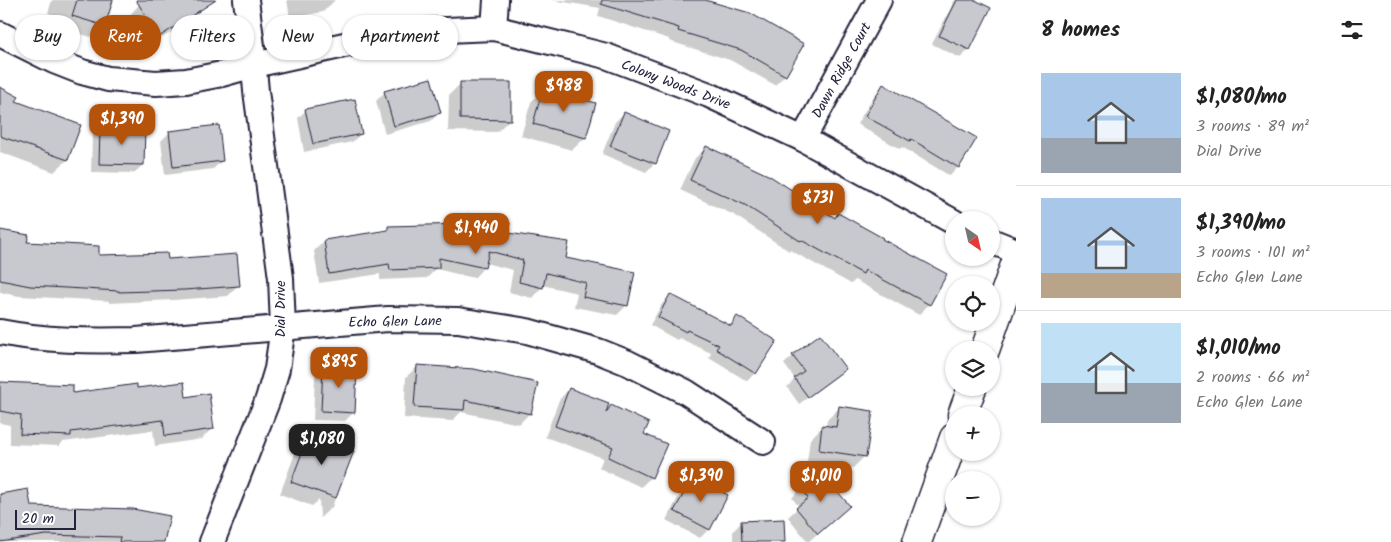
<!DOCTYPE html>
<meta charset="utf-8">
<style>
:root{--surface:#fff;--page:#f2f2f2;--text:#222;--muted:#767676;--line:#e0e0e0;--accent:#b45309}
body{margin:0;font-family:Kalam,sans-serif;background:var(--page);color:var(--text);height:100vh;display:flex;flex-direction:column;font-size:19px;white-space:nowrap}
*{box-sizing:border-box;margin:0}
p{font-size:16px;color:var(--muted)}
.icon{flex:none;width:28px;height:28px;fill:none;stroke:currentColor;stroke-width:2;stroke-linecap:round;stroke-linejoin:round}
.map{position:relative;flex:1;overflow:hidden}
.side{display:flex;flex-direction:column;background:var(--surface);width:375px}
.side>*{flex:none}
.banner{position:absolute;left:15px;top:15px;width:475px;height:45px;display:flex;gap:10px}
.needle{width:32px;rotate:146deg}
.tools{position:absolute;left:945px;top:211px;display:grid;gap:10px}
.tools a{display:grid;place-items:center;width:55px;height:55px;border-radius:50%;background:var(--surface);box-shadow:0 1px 4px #0004;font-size:25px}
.scale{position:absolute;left:15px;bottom:12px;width:61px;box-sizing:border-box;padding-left:5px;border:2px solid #22223b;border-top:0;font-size:14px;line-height:18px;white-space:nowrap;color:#22223b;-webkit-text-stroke:4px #fff;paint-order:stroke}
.price{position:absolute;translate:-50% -42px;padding:0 11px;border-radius:10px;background:var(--accent);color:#fff;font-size:16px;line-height:32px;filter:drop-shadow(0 1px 2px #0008)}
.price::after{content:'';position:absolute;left:50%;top:30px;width:15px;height:11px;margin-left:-8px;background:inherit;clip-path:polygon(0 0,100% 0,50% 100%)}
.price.current{background:#222;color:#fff}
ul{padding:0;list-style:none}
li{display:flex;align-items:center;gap:15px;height:125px;padding:0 25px}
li+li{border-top:1px solid var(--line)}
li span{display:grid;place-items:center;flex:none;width:140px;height:100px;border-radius:0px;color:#555}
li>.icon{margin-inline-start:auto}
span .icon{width:60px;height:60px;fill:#fffc;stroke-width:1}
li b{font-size:21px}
h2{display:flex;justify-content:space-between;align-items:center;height:60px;padding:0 25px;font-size:21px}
.pill{padding:0 18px;border-radius:22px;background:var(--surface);box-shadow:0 1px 4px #0004;font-size:18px;line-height:45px}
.pill.current{background:var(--accent);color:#fff}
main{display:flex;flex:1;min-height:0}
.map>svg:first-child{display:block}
.shadow{fill:#0003}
.building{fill:#c8c8cf;stroke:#22223b}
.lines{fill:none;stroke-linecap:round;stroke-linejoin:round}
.minor-casing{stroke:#22223b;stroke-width:28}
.tertiary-casing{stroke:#22223b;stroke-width:31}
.minor{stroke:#fff;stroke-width:24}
.tertiary{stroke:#fff;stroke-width:28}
.labels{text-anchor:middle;stroke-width:4;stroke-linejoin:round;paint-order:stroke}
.street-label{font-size:14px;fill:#22223b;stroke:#fff}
</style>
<main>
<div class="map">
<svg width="1016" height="542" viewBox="0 0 1016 542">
<rect width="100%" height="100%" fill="#fff"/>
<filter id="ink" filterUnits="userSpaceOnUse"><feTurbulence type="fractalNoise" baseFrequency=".02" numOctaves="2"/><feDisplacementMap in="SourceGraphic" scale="10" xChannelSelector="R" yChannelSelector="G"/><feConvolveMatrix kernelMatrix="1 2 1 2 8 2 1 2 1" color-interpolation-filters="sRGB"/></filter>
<g filter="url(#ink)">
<g class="shadow">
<polygon points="52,0 112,0 104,25 91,37 60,28 64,18 48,13"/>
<polygon points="148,0 198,0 203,8 190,20 147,48 127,18 139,5"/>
<polygon points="287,0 335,0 323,12 290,18"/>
<polygon points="552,0 701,0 785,75 775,85 730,60 669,41 669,39 598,16 600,8"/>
<polygon points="955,0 973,0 990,8 969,50 960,58 932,44"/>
<polygon points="461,83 509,120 497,132 448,131 449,95"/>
<polygon points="883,85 958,167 950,176 902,147 900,149 857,124 875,94"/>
<polygon points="0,88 15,102 79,126 67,160 54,172 0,152"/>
<polygon points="544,89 585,138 572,150 521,136 531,102"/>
<polygon points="385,92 439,113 431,121 385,134 376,101"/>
<polygon points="306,110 361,134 352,142 304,152 298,118"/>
<polygon points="624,113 668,131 655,163 646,172 602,154 615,122"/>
<polygon points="100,128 143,165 134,173 91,172 92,137"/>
<polygon points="170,132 222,161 213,169 165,175 161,141"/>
<polygon points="706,148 834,219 839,214 881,240 929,304 919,315 855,280 851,284 790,250 789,251 734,215 680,190 695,158"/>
<polygon points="467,215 565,259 627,305 617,315 574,307 577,293 542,285 542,287 532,298 509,292 513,270 485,263 484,267 474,278 436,269 427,278 380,280 380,274 319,283 314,251 324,241 385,231 389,227 457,225"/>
<polygon points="0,231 26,244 97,256 166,260 238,285 228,296 173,300 109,303 109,301 19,296 0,292"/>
<polygon points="670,296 729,326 737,318 755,373 747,381 709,358 711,353 679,338 677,340 650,325 662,304"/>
<polygon points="793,356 844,369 836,377 799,404 787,387 795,379 784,364"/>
<polygon points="323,367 354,412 345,421 313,420 315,376"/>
<polygon points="417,367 530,413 519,424 461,412 452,421 404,418 406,377"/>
<polygon points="0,383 71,394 136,390 185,398 212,428 202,439 155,446 153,430 63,442 59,446 10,444 10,425 0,423"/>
<polygon points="569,389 605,412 611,407 643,435 651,477 641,487 599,468 603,458 545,437 559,400"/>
<polygon points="840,407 865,456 853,468 807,462 810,439 823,426 826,427 827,420"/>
<polygon points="309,436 352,452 332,507 320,518 319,500 312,506 280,494 297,448"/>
<polygon points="693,478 709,529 700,538 666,520 684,487"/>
<polygon points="800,489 849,506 808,542 788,517 799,507 792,498"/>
<polygon points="0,495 30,507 163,542 0,542"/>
<polygon points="741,523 784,542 733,542 733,531"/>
</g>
<g class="building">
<polygon points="77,0 113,0 105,26 72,16"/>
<polygon points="136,0 216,0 159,37"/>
<polygon points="602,0 705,0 750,13 804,44 786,76 741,50 678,31 679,28 601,4"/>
<polygon points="957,0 975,0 991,8 970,50 939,36"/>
<polygon points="431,78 441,113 394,126 384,91"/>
<polygon points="460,82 511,82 511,120 460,119"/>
<polygon points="883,84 977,138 959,168 911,139 910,141 865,116"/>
<polygon points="0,87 19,97 16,101 81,125 68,160 0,136"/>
<polygon points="543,88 596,103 586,138 533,124"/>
<polygon points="355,99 362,134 313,144 305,109"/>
<polygon points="624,112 669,131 656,164 610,146"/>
<polygon points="219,125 223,161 173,167 169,131"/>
<polygon points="100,127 145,129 144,165 99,164"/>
<polygon points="706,146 770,176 835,218 838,213 883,238 882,239 947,274 930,305 865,270 863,274 801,240 800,241 745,205 690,180"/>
<polygon points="467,214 510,223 508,233 569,242 566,258 635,272 628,306 583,297 586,283 546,273 543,288 519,282 523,260 489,251 485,268 439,258 439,268 390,270 389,264 329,274 324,240 388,230 388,226 465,224"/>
<polygon points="0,230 29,235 27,242 99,246 99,255 167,253 168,259 237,254 240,286 184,290 119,292 119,291 30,286 0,280"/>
<polygon points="670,294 731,326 737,316 777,341 756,374 716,349 719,345 687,330 686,332 658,317"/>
<polygon points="820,334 846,369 808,397 794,378 804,371 792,355"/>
<polygon points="417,365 474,369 538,383 531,414 465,400 464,410 414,407"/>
<polygon points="323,366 357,367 355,413 321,411"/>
<polygon points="0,382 73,385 73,393 137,384 137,388 184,382 186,397 209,393 214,429 165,436 163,420 71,432 71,436 20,434 21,415 0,411"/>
<polygon points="569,388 609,403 606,413 611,405 649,423 644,434 667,444 652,478 608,457 613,447 555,426"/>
<polygon points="839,406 873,411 866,457 819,450 822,425 836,427"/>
<polygon points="309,434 354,451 336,498 291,482"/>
<polygon points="820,471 850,506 818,534 796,508 808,498 799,488"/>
<polygon points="693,477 728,495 710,530 674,511"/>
<polygon points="28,489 31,506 133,509 170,516 164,542 119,542 120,537 46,535 0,542 0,494"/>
<polygon points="784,519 785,542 742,542 741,521"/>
</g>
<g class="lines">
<defs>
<g id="minor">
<polyline points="494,28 496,0"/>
<polyline points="0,34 54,61 82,72 108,79 156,83 186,81 222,74 254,65 394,34 422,31 494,28 606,56 709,95 803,139 954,222"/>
<polyline points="803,139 879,0"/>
<polyline points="991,241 1016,251"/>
<path d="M 0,332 C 45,341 90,341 136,340 L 388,319 L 458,320 L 527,331 L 598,351 L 628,363 L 686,392 L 763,442"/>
<polyline points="212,542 268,399 277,369 283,327 281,278 256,91 252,46 246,0"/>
</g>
<g id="tertiary">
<polyline points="985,350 1016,262"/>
<polyline points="962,415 972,388"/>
<polyline points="917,542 954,438"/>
</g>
</defs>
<use href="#minor" class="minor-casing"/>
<use href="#tertiary" class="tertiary-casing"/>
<use href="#minor" class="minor"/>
<use href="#tertiary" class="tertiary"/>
</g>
</g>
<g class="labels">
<g class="street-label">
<text transform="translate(841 70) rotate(-61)" y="5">Dawn Ridge Court</text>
<text transform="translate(676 84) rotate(21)" y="5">Colony Woods Drive</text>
<text transform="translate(280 309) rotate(-90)" y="5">Dial Drive</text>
<text transform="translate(395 321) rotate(-1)" y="5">Echo Glen Lane</text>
</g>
</g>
</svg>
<div class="tools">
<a><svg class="needle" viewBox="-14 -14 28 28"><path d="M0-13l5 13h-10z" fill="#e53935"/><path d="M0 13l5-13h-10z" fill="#767676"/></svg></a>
<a><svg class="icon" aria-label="locate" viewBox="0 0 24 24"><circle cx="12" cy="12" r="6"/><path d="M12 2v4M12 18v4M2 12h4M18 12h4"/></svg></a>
<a><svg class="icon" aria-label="layers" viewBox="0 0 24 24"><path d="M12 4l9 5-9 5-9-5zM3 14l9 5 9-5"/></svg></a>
<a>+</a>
<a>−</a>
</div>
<div class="scale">20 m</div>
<b class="price" style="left:564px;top:113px">$988</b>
<b class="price" style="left:122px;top:146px">$1,390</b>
<b class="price" style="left:818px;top:225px">$731</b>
<b class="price" style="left:476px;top:255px">$1,940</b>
<b class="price" style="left:339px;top:389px">$895</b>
<b class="price current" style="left:322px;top:466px">$1,080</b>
<b class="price" style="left:701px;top:503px">$1,390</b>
<b class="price" style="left:821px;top:503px">$1,010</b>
<div class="banner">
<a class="pill">Buy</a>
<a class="pill current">Rent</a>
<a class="pill">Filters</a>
<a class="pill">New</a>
<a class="pill">Apartment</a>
</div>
</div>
<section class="side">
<h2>8 homes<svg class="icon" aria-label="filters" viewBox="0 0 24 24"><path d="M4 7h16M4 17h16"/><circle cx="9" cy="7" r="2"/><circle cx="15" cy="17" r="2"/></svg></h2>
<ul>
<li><span style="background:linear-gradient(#a9c7e8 65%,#9aa5b1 0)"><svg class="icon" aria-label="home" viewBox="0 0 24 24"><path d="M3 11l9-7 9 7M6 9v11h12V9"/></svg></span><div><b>$1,080/mo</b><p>3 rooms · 89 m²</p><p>Dial Drive</p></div></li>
<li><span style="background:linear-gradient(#a9c7e8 75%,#b9a48a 0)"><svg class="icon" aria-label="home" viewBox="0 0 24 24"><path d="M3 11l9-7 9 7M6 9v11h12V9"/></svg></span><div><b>$1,390/mo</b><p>3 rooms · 101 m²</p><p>Echo Glen Lane</p></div></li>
<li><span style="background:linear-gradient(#bfe0f5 60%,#9aa5b1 0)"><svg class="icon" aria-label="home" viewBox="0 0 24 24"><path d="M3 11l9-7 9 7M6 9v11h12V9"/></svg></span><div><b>$1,010/mo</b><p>2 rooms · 66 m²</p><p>Echo Glen Lane</p></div></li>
</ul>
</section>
</main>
